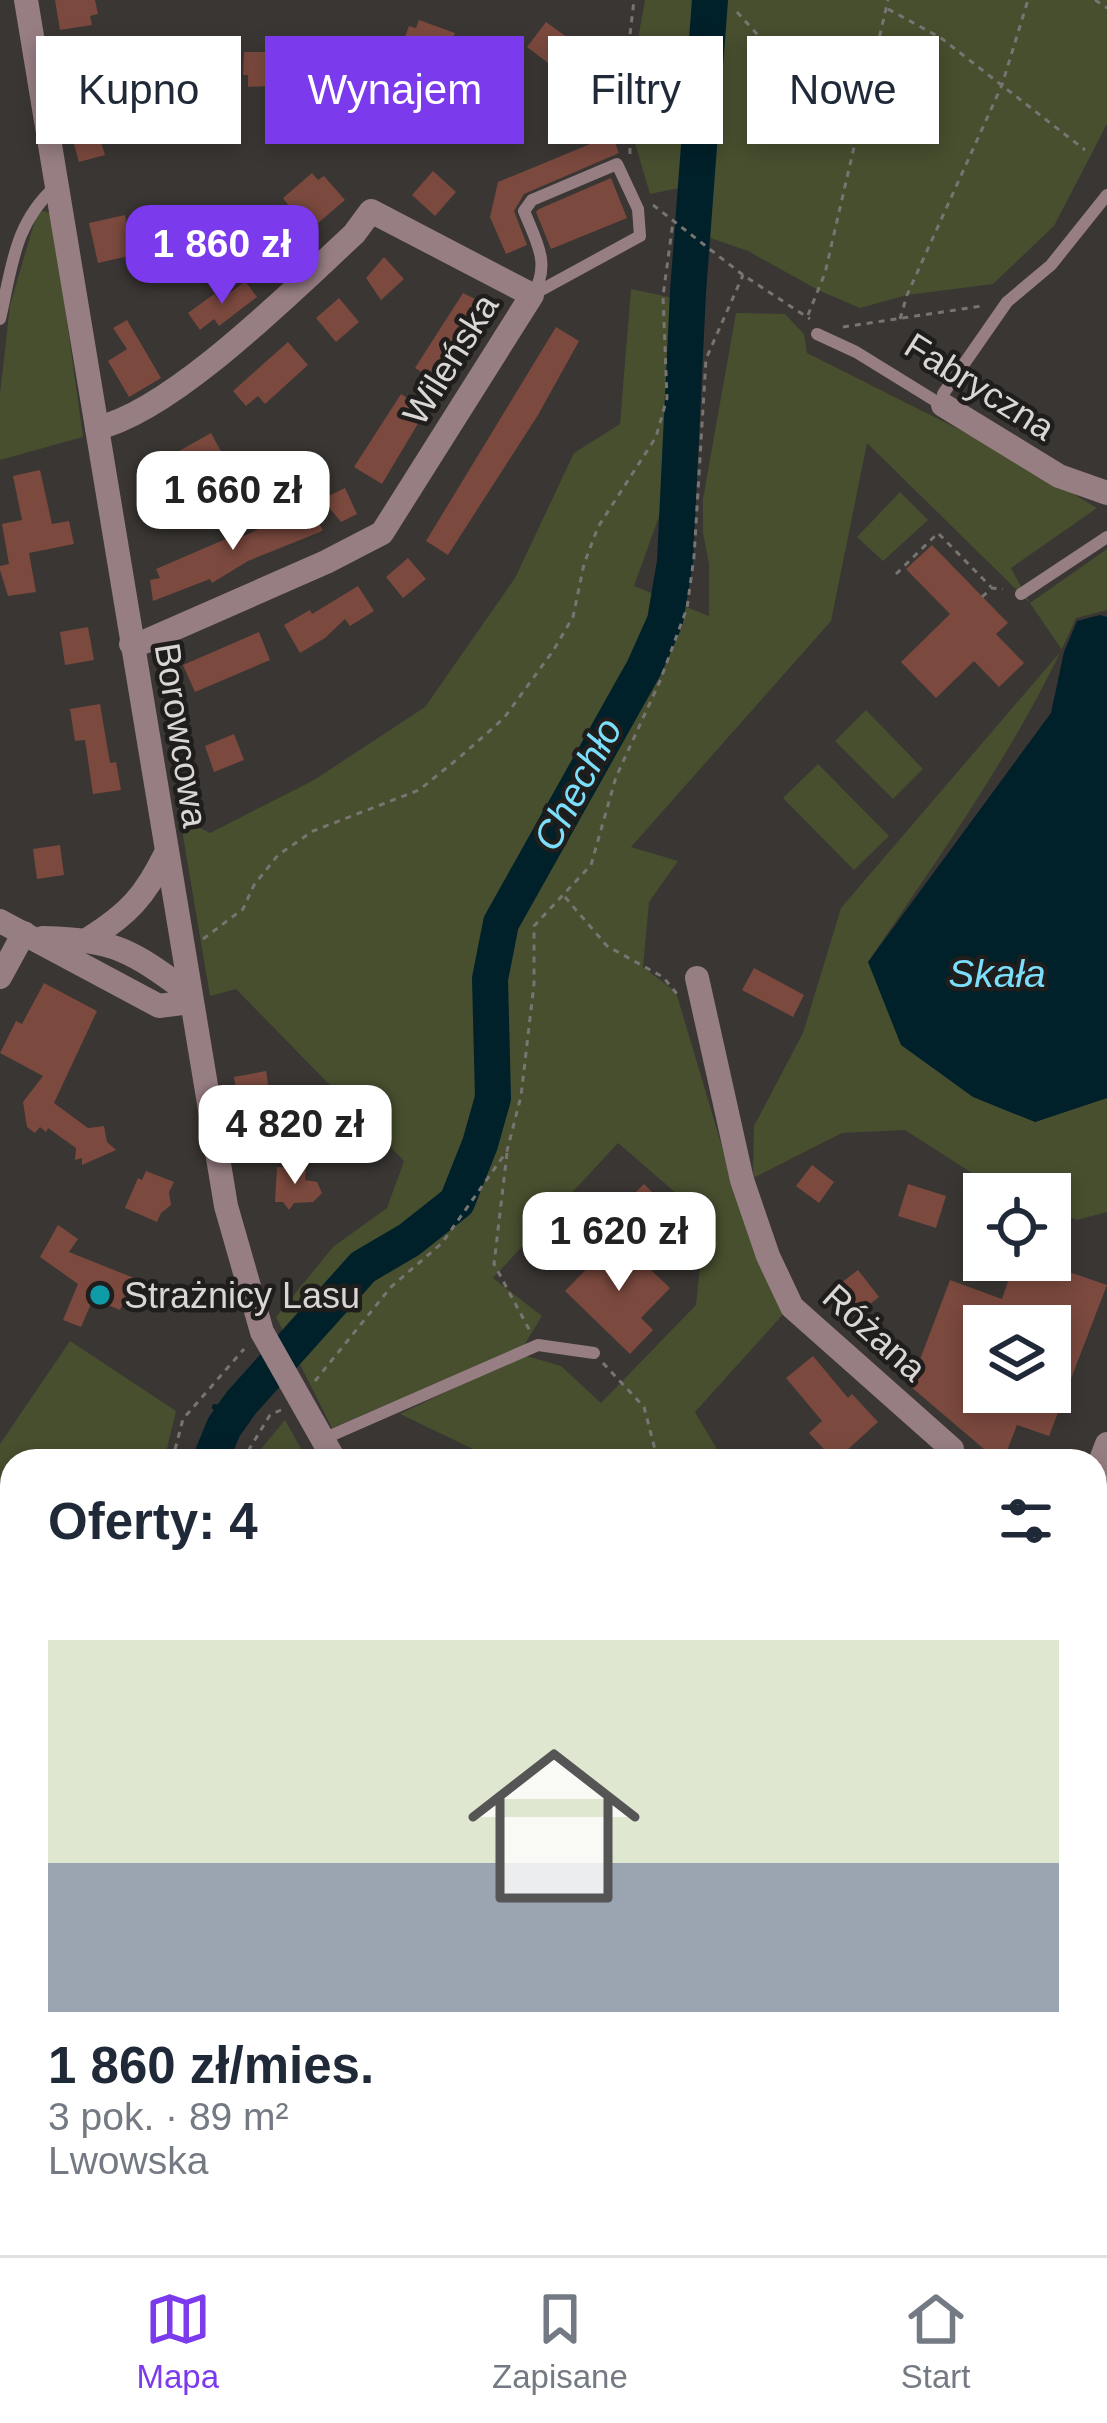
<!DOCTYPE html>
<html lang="pl">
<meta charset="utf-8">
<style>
:root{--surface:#fff;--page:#f6f6f7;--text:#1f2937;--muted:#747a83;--line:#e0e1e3;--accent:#7c3aed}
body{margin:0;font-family:Helvetica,sans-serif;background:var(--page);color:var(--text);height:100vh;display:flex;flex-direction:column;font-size:45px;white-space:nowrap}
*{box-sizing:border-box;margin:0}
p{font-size:39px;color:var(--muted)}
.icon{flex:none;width:66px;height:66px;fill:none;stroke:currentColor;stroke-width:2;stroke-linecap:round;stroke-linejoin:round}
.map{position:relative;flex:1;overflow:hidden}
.side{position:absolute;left:0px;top:1449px;width:1107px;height:807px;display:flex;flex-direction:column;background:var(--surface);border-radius:36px 36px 0 0;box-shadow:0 6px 18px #0003}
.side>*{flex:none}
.top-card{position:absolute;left:36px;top:36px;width:1035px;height:108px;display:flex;gap:24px}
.buttons{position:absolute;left:963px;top:1173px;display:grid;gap:24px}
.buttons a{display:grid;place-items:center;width:108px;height:108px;border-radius:0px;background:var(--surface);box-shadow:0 6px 18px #0003;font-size:60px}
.price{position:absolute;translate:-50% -102px;padding:0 27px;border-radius:24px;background:#fff;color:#222;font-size:39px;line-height:78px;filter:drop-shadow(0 3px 6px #0008)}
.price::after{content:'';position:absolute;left:50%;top:72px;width:36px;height:27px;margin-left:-18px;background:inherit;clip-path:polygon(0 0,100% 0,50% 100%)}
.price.current{background:var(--accent);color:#fff}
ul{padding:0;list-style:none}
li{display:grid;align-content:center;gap:24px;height:636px;padding:0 48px}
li+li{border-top:3px solid var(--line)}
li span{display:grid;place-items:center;height:372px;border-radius:0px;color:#555}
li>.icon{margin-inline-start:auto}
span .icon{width:216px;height:216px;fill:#fffc;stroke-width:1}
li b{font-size:51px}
h2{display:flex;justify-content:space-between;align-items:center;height:144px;padding:0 48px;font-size:51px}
.chip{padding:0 42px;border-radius:0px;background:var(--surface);box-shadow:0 6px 18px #0003;font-size:42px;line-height:108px}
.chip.current{background:var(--accent);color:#fff}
.menu{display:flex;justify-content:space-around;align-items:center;height:168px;border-top:3px solid var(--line);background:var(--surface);font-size:33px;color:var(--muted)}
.menu a{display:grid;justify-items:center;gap:6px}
.menu .current{color:var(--accent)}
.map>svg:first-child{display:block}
.commercial{fill:#4d3934}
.green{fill:#474f2f}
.water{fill:#00202a}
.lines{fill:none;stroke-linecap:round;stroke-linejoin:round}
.stream{stroke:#00202a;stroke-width:6}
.river{stroke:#00202a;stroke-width:36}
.building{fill:#7b493e;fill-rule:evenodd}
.path{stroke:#787472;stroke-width:3;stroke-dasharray:6 6;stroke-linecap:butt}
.service{stroke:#977e83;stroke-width:12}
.minor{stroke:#977e83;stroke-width:24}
.tertiary{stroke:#977e83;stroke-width:24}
.rail-casing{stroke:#b4b0ae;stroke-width:10}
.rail{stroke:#201e1c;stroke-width:6;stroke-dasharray:18;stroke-linecap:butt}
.culture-dot{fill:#0f9aa8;stroke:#201e1c;stroke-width:4.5}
.labels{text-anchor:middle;stroke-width:9;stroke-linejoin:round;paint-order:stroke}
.street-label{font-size:36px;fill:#d9d6d4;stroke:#201e1c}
.poi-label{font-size:36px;fill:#d9d6d4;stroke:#201e1c;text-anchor:start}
.water-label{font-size:39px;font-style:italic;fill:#7bdefb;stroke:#201e1c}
</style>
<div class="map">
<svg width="1107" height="2255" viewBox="0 0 1107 2255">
<rect width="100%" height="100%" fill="#3a3633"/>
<polygon class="commercial" points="1107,2011 1107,2143 1095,2139 1095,2044"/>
<g class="green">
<polygon points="645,0 700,0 689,186 650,194 634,140 636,50"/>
<polygon points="720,0 1107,0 1107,124 1054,226 993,284 907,295 860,308 818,290 748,251 696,233"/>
<polygon points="38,210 52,213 83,437 0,460 0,394 10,305"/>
<path d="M 631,289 L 678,299 L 667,494 L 634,586 L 709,616 L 709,564 L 703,533 L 703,499 L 736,313 L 785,314 L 804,334 L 807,353 L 1000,450 L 1097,508 L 1011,568 L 1030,603 L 1107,549 L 1107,610 L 1076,618 C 1023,740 942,852 868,962 L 1035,1122 L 1107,1098 L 1107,1212 L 1077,1220 L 1050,1210 L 1050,1194 L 1000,1191 L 905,1130 L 842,1133 L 753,1178 L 754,1126 L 803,1033 L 841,908 L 1062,650 L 1030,603 L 867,443 L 831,621 L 631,847 L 678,861 L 649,902 L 643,967 L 676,992 L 736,1194 L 786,1311 L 695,1412 L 724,1461 L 498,1461 L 400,1414 L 523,1355 L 561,1366 L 601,1403 L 696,1305 L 705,1218 L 618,1143 L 493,1278 L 542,1316 L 523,1347 L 332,1428 L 276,1317 L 333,1247 L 387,1208 L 404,1161 L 236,989 L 210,996 L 180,818 L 210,833 L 314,780 L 425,707 L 515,578 L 574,453 L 620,424 Z"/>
<polygon points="900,492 928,520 883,561 857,537"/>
<polygon points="866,710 923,769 893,799 835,741"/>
<polygon points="818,764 889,836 854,870 783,798"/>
<polygon points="70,1341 176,1411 164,1461 12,1461 12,1611 0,1593 0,1444"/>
<polygon points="285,1420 308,1461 251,1461"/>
<polygon points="0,2159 12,2162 12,2244 81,2244 72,2255 0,2255"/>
<polygon points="141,2244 316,2244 316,2255 133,2255"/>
<polygon points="590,2244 721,2244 719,2255 582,2255 582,2247"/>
</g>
<polygon class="water" points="1100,615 1107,617 1107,1098 1035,1122 973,1097 901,1045 868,962 1051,713 1064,652 1077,621"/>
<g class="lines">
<g class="stream">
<polyline points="694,211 705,218"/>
<polyline points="683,428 694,433"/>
<polyline points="215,1407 234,1413"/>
</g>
<g class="river">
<polyline points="210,1461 224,1427 241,1403 363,1267 409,1240 457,1202 480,1144 493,1098 490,979 501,923 644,668 665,621 675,562 688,292 710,0"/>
<polyline points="121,2255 131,2244"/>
</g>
</g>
<g class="building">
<polygon points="55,0 95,0 98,14 90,16 92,25 60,30"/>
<polygon points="419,20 455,33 452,41 459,44 448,74 398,56 409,26 416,28"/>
<polygon points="546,22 571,40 552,66 527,47"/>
<polygon points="244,52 274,52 273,75 268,75 268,86 248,87 248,75 243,75"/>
<polygon points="482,103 503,120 488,138 467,122"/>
<polygon points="94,119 105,155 79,162 69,126"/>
<polygon points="612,135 619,153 524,194 514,211 527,245 506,254 490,217 498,182"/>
<polygon points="433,171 456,192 435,216 412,195"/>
<polygon points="312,173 318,180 324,176 345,200 304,235 283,211 289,206 283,198"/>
<polygon points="611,178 627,218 551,249 536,212 539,209"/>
<polygon points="125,215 133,255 98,263 89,223"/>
<polygon points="384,257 404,279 381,300 366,278"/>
<polygon points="245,281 257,297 219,326 214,319 200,330 188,313 214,294 220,301"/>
<polygon points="463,293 491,307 442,385 415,368"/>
<polygon points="339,298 359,322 336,342 316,318"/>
<polygon points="127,320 161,378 129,397 108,361 127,349 113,328"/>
<polygon points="556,327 579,341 538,415 448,555 426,541"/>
<polygon points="288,342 308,365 265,404 258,396 246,406 233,391"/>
<polygon points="401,394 426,410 382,484 354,467"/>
<polygon points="211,433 225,459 183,483 181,479 169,486 156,464"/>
<polygon points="40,470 52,524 69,521 74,544 29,553 36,592 8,596 0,570 0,566 9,564 2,524 22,520 13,476"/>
<polygon points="345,488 357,514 341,522 322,499"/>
<polygon points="308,505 323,530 320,532 248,561 212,583 210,579 153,601 150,580 160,578 156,569 242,532 244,536"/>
<polygon points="932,545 1008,623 996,634 1024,663 999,687 974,661 936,698 901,662 950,614 906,569"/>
<polygon points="408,558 426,579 403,598 386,577"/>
<polygon points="358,586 374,611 350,626 345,619 325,638 300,653 284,625 310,610 312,614"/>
<polygon points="88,627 94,660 65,665 60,632"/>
<polygon points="259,632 270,660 195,692 183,665"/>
<polygon points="100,704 110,763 116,762 121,790 93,794 85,740 75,741 70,709"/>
<polygon points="234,734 244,760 214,772 205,746"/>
<polygon points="60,845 64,875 37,879 33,849"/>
<polygon points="754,968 804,995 793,1017 742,990"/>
<polygon points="44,983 97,1011 54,1103 88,1128 104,1126 107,1142 116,1150 82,1165 82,1158 75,1160 76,1148 48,1128 46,1132 40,1127 35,1133 27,1127 23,1102 43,1076 0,1053 16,1021 22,1024"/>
<polygon points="266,1071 272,1107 263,1108 264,1117 241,1121 234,1077"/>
<polygon points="812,1165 834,1182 819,1203 796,1186"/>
<polygon points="277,1167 306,1168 305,1180 317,1182 322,1193 313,1202 294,1203 289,1210 283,1202 275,1202"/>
<polygon points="146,1171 174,1182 169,1192 171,1205 161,1213 157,1222 125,1208 138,1178 142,1180"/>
<polygon points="644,1184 675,1215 663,1227 632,1196"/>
<polygon points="908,1184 946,1196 936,1228 898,1216"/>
<polygon points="58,1225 78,1239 69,1252 134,1278 120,1310 93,1299 81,1327 63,1320 78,1284 40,1257"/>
<polygon points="617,1238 670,1288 641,1318 653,1330 630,1354 565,1291"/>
<path d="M 1034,1260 L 1107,1285 L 1049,1436 L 1017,1425 L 1003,1461 L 998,1461 L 910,1386 L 950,1280 L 1002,1299 L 1015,1261 L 1031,1268 ZM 984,1326 L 1050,1326 L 1050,1392 L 984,1392 Z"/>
<polygon points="858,1270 879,1297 853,1317 832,1290"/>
<polygon points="813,1356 848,1398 852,1394 878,1422 835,1461 809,1433 822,1421 786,1378"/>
</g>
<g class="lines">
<g class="path">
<polyline points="1095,0 1107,8"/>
<polyline points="888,9 941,38 1085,150"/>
<polyline points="737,12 856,143"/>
<polyline points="630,154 628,52 634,0"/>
<polyline points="653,205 743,275 810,319"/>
<polyline points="808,315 825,273 888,0"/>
<polyline points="900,319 907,295 1002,85 1028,0"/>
<polyline points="843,327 982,306"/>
<polyline points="896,574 938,533 991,587"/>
<polyline points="982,597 992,588 1003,589"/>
<polyline points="565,897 607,946 663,977 678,995"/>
<polyline points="203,939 243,909 254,885 278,855 313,831 419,790 460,757 504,718 553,651 573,617 584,564 598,527 656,437 667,398 663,296 673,222"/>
<polyline points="507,1153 494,1264 530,1331"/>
<polyline points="603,1363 644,1407 658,1461"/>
<polyline points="315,1381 391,1287 442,1243 507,1151 521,1096 534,984 534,926 591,865 616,777 660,681 687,608 694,557 706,359 743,275"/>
<polyline points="172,1461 183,1419 244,1349"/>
<polyline points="242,1461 270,1415 281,1410"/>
<polyline points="0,1890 12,1890"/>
<polyline points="878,2244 897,2251"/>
<polyline points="85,2255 94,2244"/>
<polyline points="147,2255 156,2244"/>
<polyline points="596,2255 609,2244"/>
</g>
<g class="service">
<path d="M 617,164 L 638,209 L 640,236 L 532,295 C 552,265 536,241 524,211 L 532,200 Z"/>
<path d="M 0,319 C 12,267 14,223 56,186"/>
<polyline points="817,334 856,352 942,405"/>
<polyline points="943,404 943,394 1007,302 1051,265 1107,195"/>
<polyline points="1021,594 1107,537"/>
<polyline points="323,1439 538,1345 594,1353"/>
<polyline points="1095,1615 1107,1582"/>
</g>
<g class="minor">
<polyline points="943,405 1059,476 1107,493"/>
<path d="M 97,428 C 173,411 294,289 354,234 L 371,211 L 532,295 L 382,533 L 326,562 L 144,642 L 131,644"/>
<polyline points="0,977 24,933"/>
<polyline points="697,978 742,1180 768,1256 792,1307 952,1449"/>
<polyline points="1095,1475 1107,1444"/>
<polyline points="836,2255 840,2244"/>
</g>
<g class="tertiary">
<polyline points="26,0 226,1206 262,1332 335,1461"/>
<polyline points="0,921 159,1006 190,1002"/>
<path d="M 43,938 C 116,940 130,950 188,992"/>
<path d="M 90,938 C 128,914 145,896 165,855"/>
<polyline points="552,2244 553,2255"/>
</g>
<defs>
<g id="rail">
<polyline points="1095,1585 1107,1551"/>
<polyline points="1095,1748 1107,1716"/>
<polyline points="1095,1828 1107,1796"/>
<polyline points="1095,1909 1107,1877"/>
<polyline points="934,2255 938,2244"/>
<polyline points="964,2255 969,2244"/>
</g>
</defs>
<use href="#rail" class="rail-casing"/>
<use href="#rail" class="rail"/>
</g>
<circle class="culture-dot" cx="100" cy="1295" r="12"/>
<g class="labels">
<g class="street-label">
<text transform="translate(450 359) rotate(-58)" y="13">Wileńska</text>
<text transform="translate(980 386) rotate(32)" y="13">Fabryczna</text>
<text transform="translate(182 735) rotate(81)" y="13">Borowcowa</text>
<text transform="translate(875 1332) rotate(42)" y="13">Różana</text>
</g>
<g class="poi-label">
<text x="124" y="1308">Strażnicy Lasu</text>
</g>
<g class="water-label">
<text transform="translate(577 784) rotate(-62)" y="14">Chechło</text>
<text x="997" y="987">Skała</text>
</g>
</g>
</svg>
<div class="buttons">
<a><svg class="icon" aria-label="locate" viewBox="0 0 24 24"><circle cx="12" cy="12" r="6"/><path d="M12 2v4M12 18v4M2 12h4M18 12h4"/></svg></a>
<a><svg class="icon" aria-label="layers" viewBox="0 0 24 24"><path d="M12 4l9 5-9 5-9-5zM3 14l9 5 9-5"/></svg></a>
</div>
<b class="price current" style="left:222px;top:307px">1 860 zł</b>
<b class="price" style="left:233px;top:553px">1 660 zł</b>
<b class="price" style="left:295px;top:1187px">4 820 zł</b>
<b class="price" style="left:619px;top:1294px">1 620 zł</b>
<div class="top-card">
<a class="chip">Kupno</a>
<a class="chip current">Wynajem</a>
<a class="chip">Filtry</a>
<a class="chip">Nowe</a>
</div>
<section class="side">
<h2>Oferty: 4<svg class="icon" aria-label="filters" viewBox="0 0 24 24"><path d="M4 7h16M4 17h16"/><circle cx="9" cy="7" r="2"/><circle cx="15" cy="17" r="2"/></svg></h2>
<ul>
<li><span style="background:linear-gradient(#dfe7d0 60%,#9aa5b1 0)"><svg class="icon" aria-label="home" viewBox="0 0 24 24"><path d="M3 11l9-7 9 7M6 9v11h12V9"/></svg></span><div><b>1 860 zł/mies.</b><p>3 pok. · 89 m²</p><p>Lwowska</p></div></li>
</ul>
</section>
</div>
<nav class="menu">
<a class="current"><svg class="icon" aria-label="map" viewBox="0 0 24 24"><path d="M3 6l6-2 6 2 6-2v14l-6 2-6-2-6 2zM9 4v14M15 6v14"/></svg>Mapa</a>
<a><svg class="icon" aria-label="saved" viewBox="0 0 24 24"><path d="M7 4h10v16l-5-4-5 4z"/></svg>Zapisane</a>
<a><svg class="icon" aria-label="home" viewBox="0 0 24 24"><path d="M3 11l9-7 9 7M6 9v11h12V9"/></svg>Start</a>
</nav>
